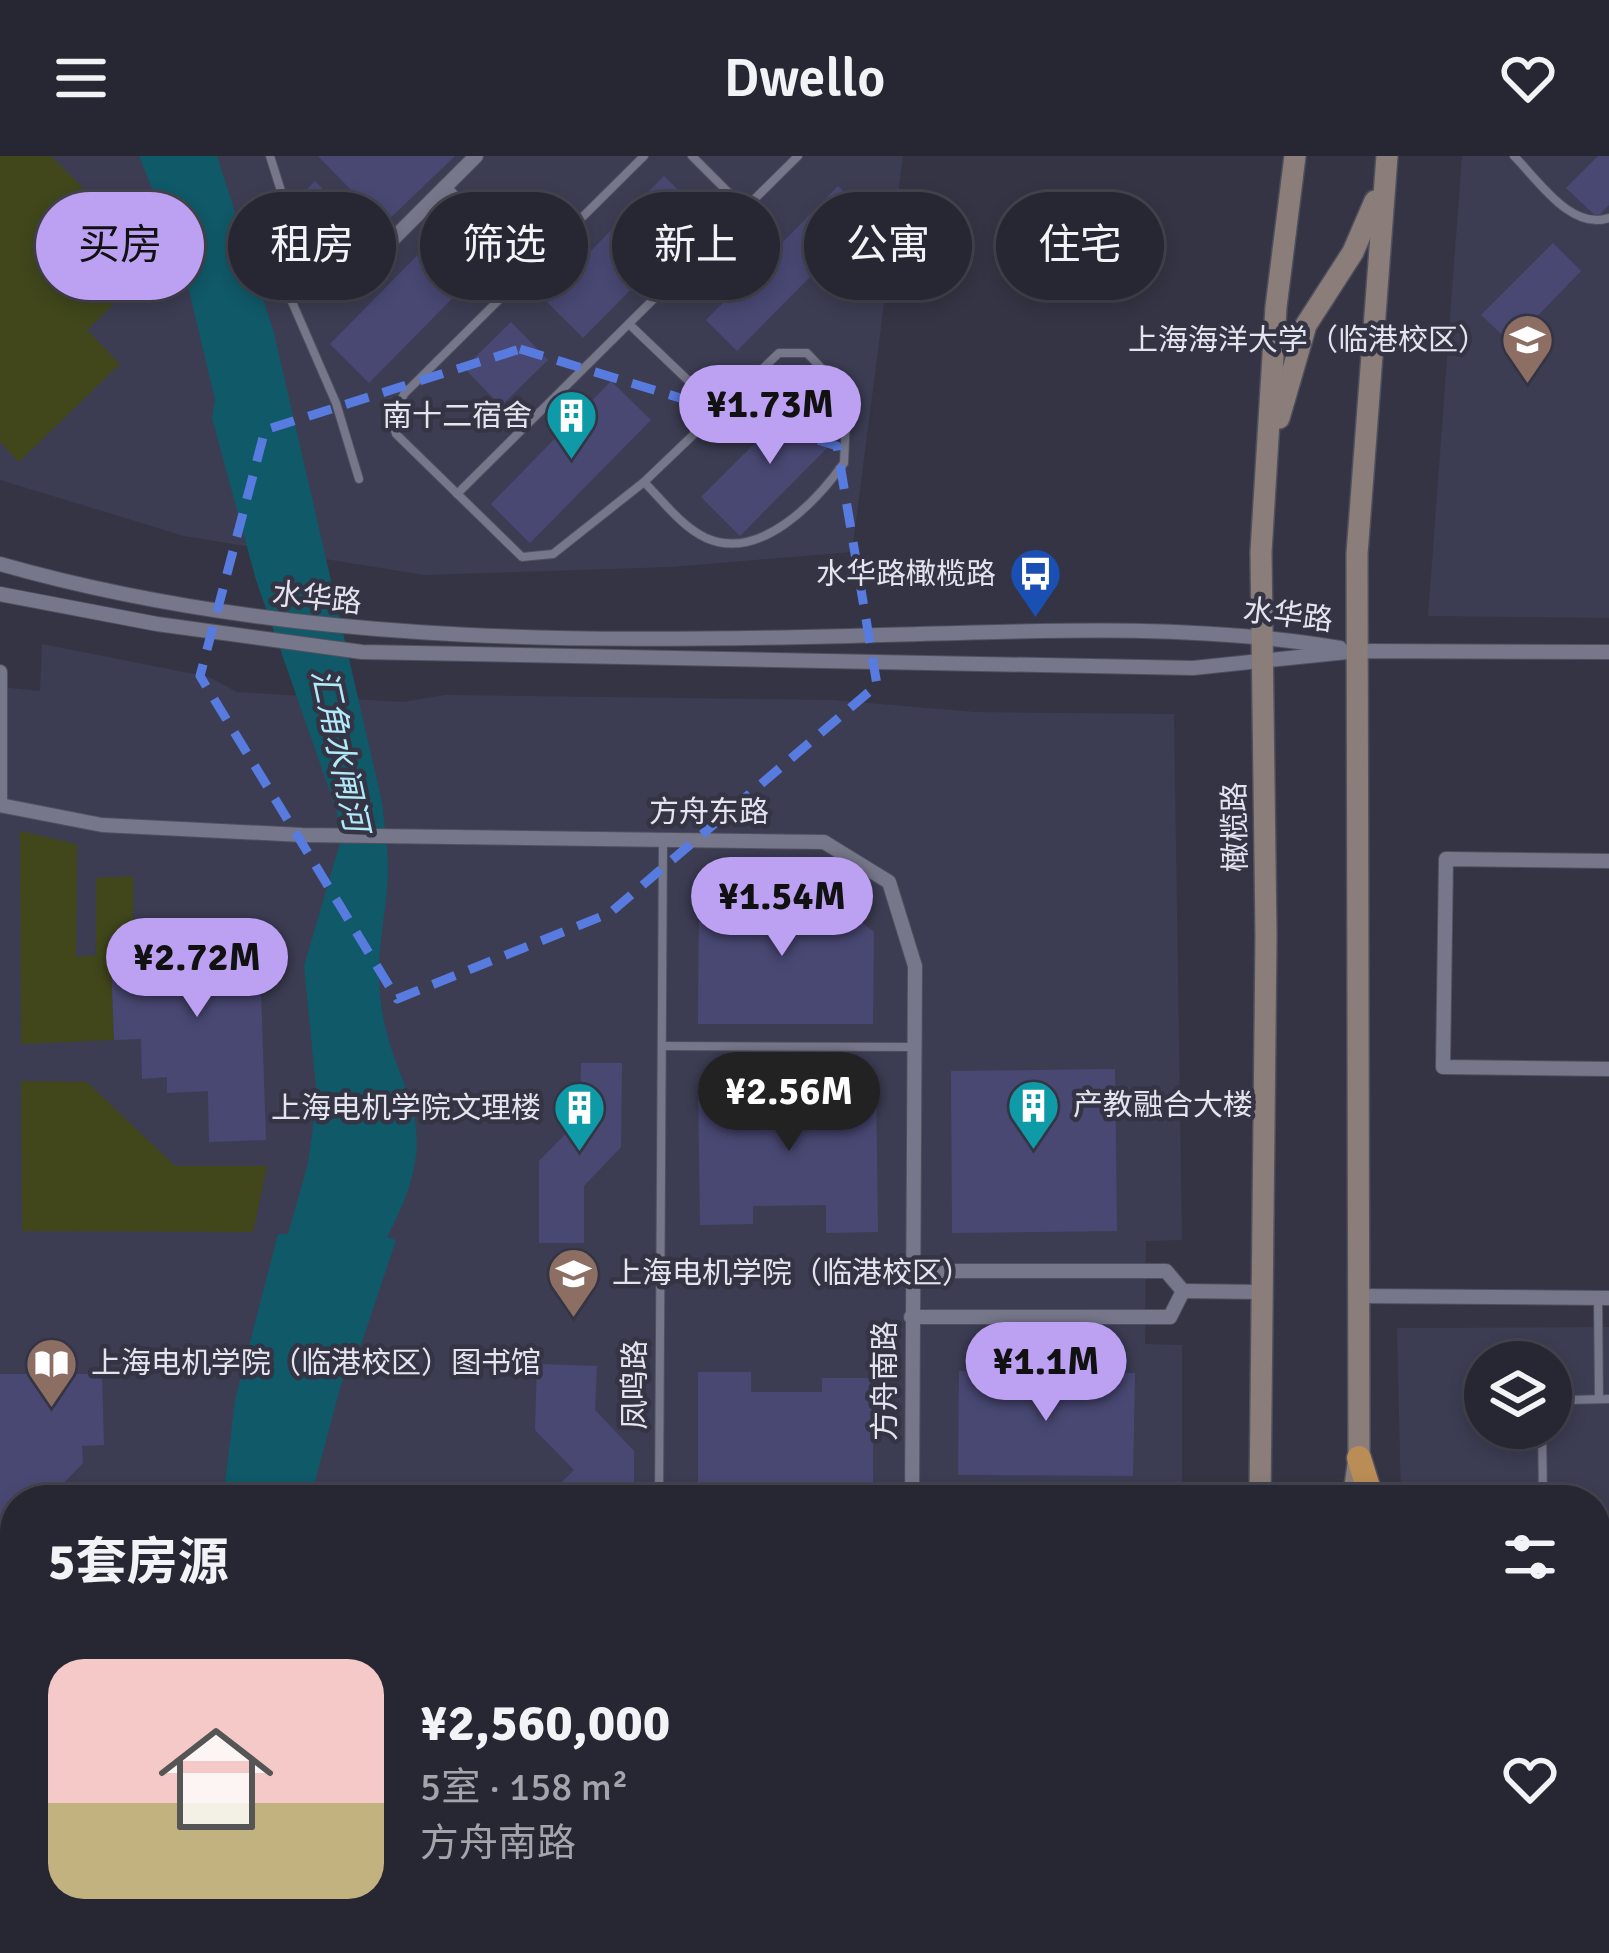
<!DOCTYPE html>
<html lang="zh">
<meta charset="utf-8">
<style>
:root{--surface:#272733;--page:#33333f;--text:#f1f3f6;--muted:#a4a5ac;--line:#43444e;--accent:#bca0f2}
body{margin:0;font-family:Signika,"Noto Sans SC",sans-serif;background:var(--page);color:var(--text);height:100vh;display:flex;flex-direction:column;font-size:45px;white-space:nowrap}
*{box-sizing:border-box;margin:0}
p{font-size:39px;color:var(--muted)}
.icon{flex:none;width:66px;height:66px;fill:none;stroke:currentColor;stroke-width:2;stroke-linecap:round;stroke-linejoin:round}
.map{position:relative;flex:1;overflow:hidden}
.side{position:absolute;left:0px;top:1329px;width:1611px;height:468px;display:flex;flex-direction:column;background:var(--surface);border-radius:48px 48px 0 0;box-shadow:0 6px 18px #0003,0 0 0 3px var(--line)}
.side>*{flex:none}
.guide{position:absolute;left:36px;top:36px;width:1539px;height:108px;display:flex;gap:24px}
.buttons{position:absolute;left:1464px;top:1185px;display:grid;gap:24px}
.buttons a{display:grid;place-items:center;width:108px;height:108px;border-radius:50%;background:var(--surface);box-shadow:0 6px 18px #0003,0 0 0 3px var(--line);font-size:60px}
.price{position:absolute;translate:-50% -102px;padding:0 27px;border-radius:42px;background:var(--accent);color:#111;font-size:39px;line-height:78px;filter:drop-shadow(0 3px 6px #0008)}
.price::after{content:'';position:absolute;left:50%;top:72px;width:36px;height:27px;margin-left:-18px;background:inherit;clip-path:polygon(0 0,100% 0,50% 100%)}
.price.active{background:#222;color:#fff}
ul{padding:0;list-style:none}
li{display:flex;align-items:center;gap:36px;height:300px;padding:0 48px}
li span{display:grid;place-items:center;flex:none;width:336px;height:240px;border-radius:36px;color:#555}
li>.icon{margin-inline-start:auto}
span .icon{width:144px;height:144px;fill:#fffc;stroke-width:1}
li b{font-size:51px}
h2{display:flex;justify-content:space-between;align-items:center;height:144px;padding:0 48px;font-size:51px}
.tag{padding:0 42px;border-radius:54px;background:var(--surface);box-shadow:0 6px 18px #0003,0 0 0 3px var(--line);font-size:42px;line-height:108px}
.tag.active{background:var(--accent);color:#111}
header{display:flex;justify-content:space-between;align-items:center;height:156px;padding:0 48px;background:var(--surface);font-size:54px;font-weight:600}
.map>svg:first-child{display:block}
.built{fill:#3c3d53;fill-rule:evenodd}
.green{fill:#41471b}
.forest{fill:#68703f}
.water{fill:#105968}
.building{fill:#494873}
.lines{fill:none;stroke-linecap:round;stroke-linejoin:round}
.service-casing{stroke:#4f505d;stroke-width:10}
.minor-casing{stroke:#4f505d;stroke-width:16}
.secondary-casing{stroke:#4f505d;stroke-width:24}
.motorway-casing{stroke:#4f505d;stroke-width:27}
.service{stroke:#76778a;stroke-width:8}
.minor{stroke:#76778a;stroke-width:14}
.secondary{stroke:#8a7d7a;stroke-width:21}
.motorway{stroke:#ba8c56;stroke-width:24}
.marked{fill:none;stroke:#587bdf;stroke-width:9;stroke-dasharray:24 15;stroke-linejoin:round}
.labels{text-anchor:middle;stroke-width:9;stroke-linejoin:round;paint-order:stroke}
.poi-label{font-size:30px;fill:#e3e4ee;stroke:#343444;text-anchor:end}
.street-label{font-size:30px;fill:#e3e4ee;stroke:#343444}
.water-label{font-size:33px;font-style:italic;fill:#b2eaf9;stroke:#343444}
</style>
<header><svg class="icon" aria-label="menu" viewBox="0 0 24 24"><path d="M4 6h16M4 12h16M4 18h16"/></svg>Dwello<svg class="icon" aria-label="heart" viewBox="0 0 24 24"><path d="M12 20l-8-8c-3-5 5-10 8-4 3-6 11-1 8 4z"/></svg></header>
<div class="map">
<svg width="1609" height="1797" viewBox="0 0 1609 1797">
<rect width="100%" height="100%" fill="#343444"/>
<g class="built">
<polygon points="0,0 903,0 852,396 671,411 424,419 184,380 0,324"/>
<polygon points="1462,0 1609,0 1609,462 1428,460"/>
<polygon points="42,488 209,521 237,536 403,546 445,539 833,544 975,556 1174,558 1182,1084 1146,1085 1145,1188 1182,1189 1182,1344 15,1344 15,1782 1182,1782 1182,1797 0,1797 0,531 40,535"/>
<path d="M 1609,1171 L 1609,1776 L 1579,1797 L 1409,1797 L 1409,1782 L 1596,1782 L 1596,1344 L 1401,1344 L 1397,1172 ZM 1485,1206 L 1551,1206 L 1551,1272 L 1485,1272 Z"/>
</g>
<g class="green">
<polygon points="0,0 51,0 98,47 66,80 125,137 87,174 120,208 19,306 0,286"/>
<polygon points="20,675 77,688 76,801 96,799 96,722 133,720 133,779 110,781 114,884 21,888"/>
<polygon points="21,925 87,926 175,1010 267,1010 253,1076 22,1075"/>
</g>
<polygon class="forest" points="15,1482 15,1782 63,1782 53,1797 0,1797 0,1508"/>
<g class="water">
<path d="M 139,0 L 217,0 L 274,177 L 382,646 C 384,667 388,689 388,711 C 388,748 378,784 379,822 C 382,937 457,950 387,1081 L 396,1084 L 361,1189 L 352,1188 L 310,1344 L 223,1344 L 235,1244 L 278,1078 L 288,1078 L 308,1007 L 317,942 L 304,810 L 340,687 L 337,656 L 256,424 L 212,262 L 215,244 L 183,109 Z"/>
<polygon points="63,1782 159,1782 165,1797 53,1797"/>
</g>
<g class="building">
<polygon points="318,0 455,0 384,68"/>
<polygon points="1598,0 1609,0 1609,49 1597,61 1566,32"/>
<polygon points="664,20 704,59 583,182 544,143"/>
<polygon points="315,25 369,79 324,124 307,107 324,91 287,54"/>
<polygon points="838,30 869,61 737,195 706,164"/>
<polygon points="450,66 490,104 369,227 330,188"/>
<polygon points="1553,87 1581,115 1511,187 1481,159"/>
<polygon points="511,166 548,204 501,250 464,212"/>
<polygon points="611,225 651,264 530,387 491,348"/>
<polygon points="800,242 839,280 740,380 701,341"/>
<polygon points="699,732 819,732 874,776 873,868 698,868"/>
<polygon points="259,775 266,984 209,986 208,935 167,937 167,921 142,923 141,883 114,884 110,780"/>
<polygon points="581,907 622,907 621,991 584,1030 584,1087 539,1087 539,1005 580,963"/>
<polygon points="1115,913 1117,1075 952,1077 951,915"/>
<polygon points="876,925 878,1076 826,1077 826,1049 753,1050 753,1068 700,1069 698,929 773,928 773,957 813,956 813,926"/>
<polygon points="537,1208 597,1210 595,1254 634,1295 634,1344 544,1344 574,1314 535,1274"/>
<polygon points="959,1215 1135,1217 1133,1320 958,1319"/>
<polygon points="698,1216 751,1216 751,1236 822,1236 822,1222 873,1222 873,1344 698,1344"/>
<polygon points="0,1218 102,1218 104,1289 82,1290 83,1307 47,1344 15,1344 15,1358 0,1361"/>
<rect x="278" y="1782" width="107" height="15"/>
<rect x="1036" y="1782" width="92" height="15"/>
</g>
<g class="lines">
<defs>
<g id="service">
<polyline points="270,0 281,35 286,132 336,247 359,323"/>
<polyline points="692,0 745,53"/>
<path d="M 1514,0 C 1538,24 1571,75 1609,62"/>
<polyline points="629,168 718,253"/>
<path d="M 644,326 C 663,345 681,370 706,382 C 760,406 816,346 844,307 L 847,239 L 807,197 L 779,197 L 644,326 L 553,398 L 522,401 L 396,278 L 392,264 L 404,238 L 644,0"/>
<polyline points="457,338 798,0"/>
<polyline points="662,890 912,891"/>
<polyline points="1598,1143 1599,1243"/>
<polyline points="1551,1250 1567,1244 1609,1243"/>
<polyline points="1542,1272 1543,1344"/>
<polyline points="913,1336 1123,1336 1144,1344"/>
<polyline points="659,1344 663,684"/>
<polyline points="1596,1378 1609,1378"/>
<polyline points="1596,1518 1603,1518 1601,1695 1607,1705"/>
<polyline points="269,1782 270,1797"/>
<polyline points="1476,1782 1500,1782"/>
<polyline points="396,1797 396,1782"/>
<polyline points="914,1797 914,1782"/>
</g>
<g id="minor">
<polyline points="444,32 527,116"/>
<polyline points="393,83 476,0"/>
<path d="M 0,408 C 277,487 564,487 850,480 C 1013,476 1179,465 1340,492"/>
<polyline points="0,438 157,468 362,496 1193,512 1357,495 1609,496"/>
<polyline points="0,516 0,649"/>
<polyline points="0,649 102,669 302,679 824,686 889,726 915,810 912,1344"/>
<polyline points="1609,705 1446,703 1443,911 1609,913"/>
<polyline points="1183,1135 1261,1136"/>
<polyline points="1358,1140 1609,1142"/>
<polyline points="911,1161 1170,1161 1183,1135 1166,1115 912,1115"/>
<polyline points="0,1455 15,1456"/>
</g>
<g id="secondary">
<polyline points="1279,262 1306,169 1353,96 1375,45"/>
<polyline points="1260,1344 1266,780 1261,396 1276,151 1295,0"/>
<polyline points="1353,1344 1359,1302 1357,398 1387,0"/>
<polyline points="1258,1797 1258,1782"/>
<polyline points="1352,1797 1352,1782"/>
</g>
<g id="motorway">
<polyline points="1359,1302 1372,1344"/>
<polyline points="1380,1782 1381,1797"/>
</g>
</defs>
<use href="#service" class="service-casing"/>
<use href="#minor" class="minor-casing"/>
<use href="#secondary" class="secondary-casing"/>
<use href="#motorway" class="motorway-casing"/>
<use href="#service" class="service"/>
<use href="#minor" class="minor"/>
<use href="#secondary" class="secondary"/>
<use href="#motorway" class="motorway"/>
</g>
<path class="marked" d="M 520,193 L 837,290 L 877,529 L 610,757 L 397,843 L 200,520 L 265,274 Z"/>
<defs>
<symbol id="university-pin" viewBox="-11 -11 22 30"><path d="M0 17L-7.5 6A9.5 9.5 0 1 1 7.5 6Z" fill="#8d6e63" stroke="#343444"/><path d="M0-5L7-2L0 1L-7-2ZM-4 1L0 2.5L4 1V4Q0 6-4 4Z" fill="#fff"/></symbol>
<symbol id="building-pin" viewBox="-11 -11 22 30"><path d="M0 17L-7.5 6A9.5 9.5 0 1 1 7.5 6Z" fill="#0f9aa8" stroke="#343444"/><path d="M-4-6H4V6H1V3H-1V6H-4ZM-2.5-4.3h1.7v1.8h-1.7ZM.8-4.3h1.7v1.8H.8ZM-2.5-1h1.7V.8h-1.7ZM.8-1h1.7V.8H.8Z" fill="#fff"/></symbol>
<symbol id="bus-pin" viewBox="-11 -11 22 30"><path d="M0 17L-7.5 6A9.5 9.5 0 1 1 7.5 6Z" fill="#1a4fb4" stroke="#343444"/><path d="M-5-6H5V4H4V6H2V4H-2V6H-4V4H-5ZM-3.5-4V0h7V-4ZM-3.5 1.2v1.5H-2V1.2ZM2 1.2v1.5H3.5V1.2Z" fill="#fff"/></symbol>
<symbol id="library-pin" viewBox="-11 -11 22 30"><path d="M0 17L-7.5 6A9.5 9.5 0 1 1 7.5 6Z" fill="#8d6e63" stroke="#343444"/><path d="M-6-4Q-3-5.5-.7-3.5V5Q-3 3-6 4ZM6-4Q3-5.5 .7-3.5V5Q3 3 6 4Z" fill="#fff"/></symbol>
</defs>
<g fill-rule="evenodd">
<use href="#university-pin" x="1498" y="154" width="59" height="81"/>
<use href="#building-pin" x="542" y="230" width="59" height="81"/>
<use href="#bus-pin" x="1006" y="388" width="59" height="81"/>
<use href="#building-pin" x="1004" y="920" width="59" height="81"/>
<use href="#building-pin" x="550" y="922" width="59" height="81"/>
<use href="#university-pin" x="544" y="1088" width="59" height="81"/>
<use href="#library-pin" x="22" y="1178" width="59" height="81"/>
</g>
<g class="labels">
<g class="poi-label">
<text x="1488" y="194">上海海洋大学（临港校区）</text>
<text x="532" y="270">南十二宿舍</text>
<text x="996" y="428">水华路橄榄路</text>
<text x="1073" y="959" text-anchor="start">产教融合大楼</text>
<text x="541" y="962">上海电机学院文理楼</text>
<text x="612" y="1127" text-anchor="start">上海电机学院（临港校区）</text>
<text x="91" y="1217" text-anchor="start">上海电机学院（临港校区）图书馆</text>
</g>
<g class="street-label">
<text transform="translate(317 442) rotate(6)" y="10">水华路</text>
<text transform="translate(1288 459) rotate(7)" y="10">水华路</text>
<text x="709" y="666">方舟东路</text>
<text transform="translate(1235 671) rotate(-91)" y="10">橄榄路</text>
<text transform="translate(885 1225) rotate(-90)" y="10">方舟南路</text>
<text transform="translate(635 1229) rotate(-90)" y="10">凤鸣路</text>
</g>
<g class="water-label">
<text transform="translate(341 594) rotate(78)" y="12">汇角水闸河</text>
</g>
</g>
</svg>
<div class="buttons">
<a><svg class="icon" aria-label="layers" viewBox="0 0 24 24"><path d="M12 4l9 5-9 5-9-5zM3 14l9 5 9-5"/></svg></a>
</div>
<b class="price" style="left:770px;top:311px">¥1.73M</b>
<b class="price" style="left:782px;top:803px">¥1.54M</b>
<b class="price" style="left:197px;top:864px">¥2.72M</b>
<b class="price active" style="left:789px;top:998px">¥2.56M</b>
<b class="price" style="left:1046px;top:1268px">¥1.1M</b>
<div class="guide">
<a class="tag active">买房</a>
<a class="tag">租房</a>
<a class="tag">筛选</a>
<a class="tag">新上</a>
<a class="tag">公寓</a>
<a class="tag">住宅</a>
</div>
<section class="side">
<h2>5套房源<svg class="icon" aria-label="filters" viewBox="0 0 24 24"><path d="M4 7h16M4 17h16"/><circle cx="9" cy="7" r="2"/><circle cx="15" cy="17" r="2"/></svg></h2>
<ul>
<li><span style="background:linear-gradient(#f6c9c9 60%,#c2b280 0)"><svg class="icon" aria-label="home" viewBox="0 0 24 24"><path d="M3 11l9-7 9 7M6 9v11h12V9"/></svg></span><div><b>¥2,560,000</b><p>5室 · 158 m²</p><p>方舟南路</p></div><svg class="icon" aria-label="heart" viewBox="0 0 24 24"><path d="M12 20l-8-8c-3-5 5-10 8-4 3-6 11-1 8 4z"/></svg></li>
</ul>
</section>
</div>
